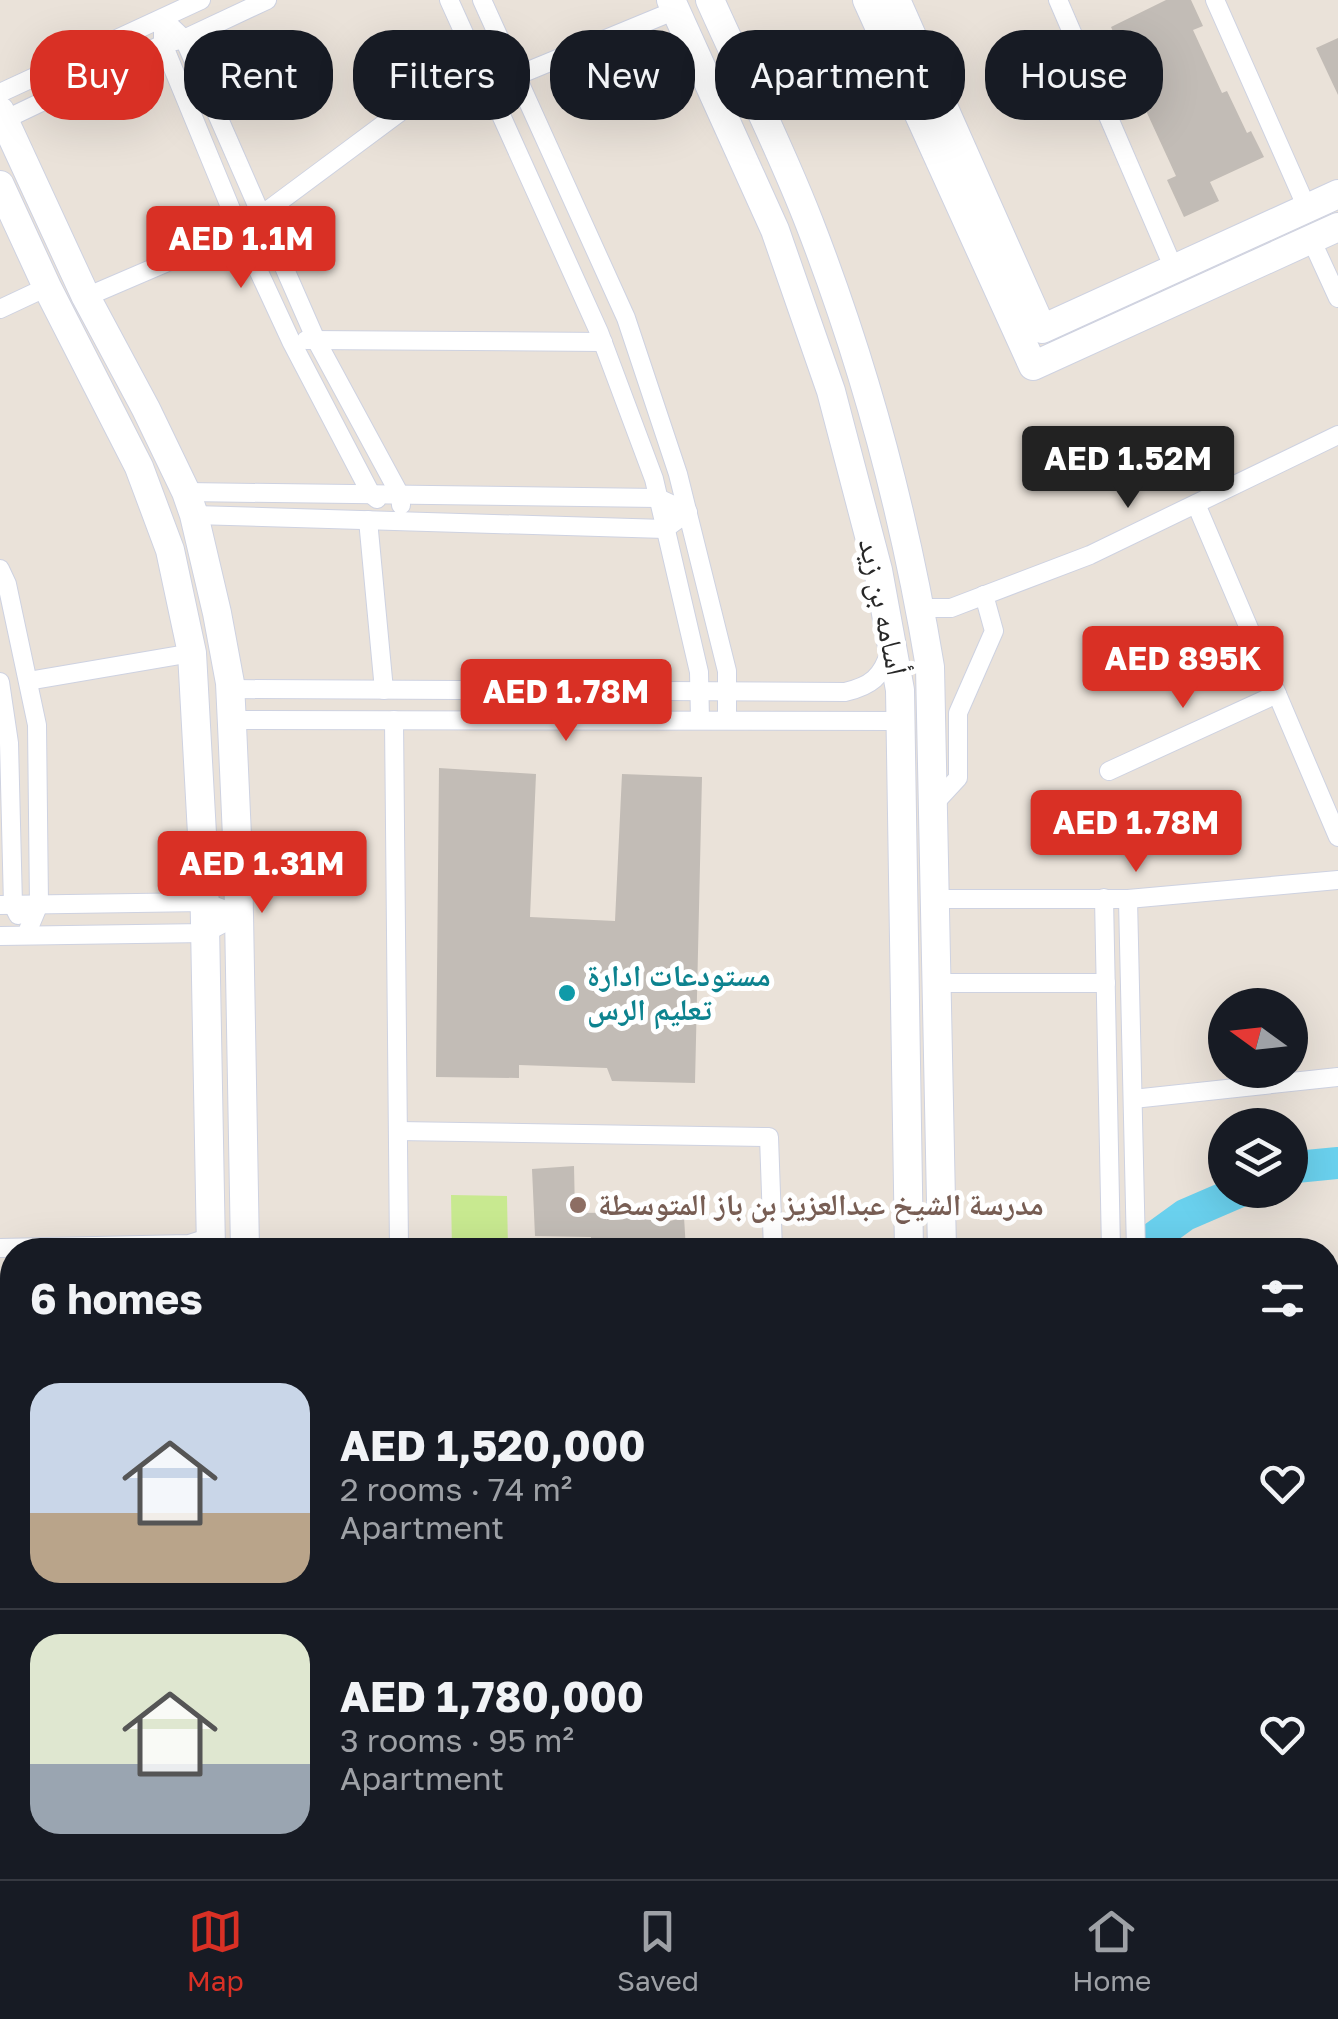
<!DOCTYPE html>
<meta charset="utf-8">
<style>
:root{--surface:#171b24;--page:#242831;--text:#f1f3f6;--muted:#9ea1a6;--line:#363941;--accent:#d93025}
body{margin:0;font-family:"Golos Text","Noto Naskh Arabic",sans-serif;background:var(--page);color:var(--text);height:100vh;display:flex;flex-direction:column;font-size:38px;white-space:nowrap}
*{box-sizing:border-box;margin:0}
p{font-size:32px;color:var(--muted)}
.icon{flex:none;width:55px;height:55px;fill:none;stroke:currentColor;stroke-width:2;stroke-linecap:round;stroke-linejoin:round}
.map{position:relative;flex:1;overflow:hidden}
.drawer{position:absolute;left:0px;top:1238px;width:1340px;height:642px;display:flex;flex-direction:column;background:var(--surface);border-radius:40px 40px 0 0;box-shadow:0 10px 40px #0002}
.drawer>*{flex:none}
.hud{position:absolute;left:30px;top:30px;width:1280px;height:90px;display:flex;gap:20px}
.needle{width:65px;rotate:285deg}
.controls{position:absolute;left:1208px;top:988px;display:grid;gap:20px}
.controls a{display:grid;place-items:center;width:100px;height:100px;border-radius:50%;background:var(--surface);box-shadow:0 10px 40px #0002;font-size:50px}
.price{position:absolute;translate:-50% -85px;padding:0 22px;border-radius:10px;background:var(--accent);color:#fff;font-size:32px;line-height:65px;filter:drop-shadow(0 2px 5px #0008)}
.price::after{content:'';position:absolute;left:50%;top:60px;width:30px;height:22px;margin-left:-15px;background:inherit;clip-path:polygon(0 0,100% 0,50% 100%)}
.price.current{background:#222;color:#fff}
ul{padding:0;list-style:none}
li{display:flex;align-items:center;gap:30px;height:250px;padding:0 30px}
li+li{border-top:2px solid var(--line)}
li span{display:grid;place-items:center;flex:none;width:280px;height:200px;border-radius:30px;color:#555}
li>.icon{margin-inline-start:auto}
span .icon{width:120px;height:120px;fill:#fffc;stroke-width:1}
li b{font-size:42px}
h2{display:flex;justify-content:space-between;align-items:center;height:120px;padding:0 30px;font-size:42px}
.tag{padding:0 35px;border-radius:40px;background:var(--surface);box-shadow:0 10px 40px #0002;font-size:35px;line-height:90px}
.tag.current{background:var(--accent);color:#fff}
.menu{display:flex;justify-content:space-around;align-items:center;height:140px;border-top:2px solid var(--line);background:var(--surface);font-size:28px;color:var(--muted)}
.menu a{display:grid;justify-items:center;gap:5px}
.menu .current{color:var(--accent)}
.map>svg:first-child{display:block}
.green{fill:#b2e294}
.pitch{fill:#c8e990}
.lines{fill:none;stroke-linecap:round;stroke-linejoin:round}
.river{stroke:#6ad1ee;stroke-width:32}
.building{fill:#c2bcb6}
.street-casing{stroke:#ced2e1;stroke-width:20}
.secondary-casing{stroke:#ced2e1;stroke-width:30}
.street{stroke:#fff;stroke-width:18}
.secondary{stroke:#fff;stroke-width:28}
.culture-dot{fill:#0f9aa8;stroke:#fff;stroke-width:4}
.education-dot{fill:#8d6e63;stroke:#fff;stroke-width:4}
.labels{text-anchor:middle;stroke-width:10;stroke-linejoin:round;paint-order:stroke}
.street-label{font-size:30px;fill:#272727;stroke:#fff}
.culture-label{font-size:30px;font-weight:bold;fill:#0d838f;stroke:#fff;text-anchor:start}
.education-label{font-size:30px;font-weight:bold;fill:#785e54;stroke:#fff;text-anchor:start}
</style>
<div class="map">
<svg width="1338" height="1879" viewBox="0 0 1338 1879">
<rect width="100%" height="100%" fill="#eae2d9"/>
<polygon class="green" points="0,1708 12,1709 12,1808 0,1807"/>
<polygon class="pitch" points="451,1195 507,1196 508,1250 452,1250"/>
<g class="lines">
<g class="river">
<polyline points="1290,1170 1296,1167 1338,1163"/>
<polyline points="1145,1244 1185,1215 1243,1190"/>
<polyline points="0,1666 12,1666"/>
</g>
</g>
<g class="building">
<polygon points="1166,0 1191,0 1203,26 1193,30 1222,93 1227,91 1247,133 1251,131 1264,157 1210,182 1219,201 1184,217 1167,180 1176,176 1130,76 1133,75 1111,27"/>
<polygon points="1338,38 1338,95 1316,48"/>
<polygon points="439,768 536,774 530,917 615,921 622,774 702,777 695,1083 612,1081 607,1068 519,1065 519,1078 436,1077"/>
<polygon points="574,1166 575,1213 667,1212 667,1222 684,1217 686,1250 591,1250 591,1237 535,1236 532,1169"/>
</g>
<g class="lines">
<defs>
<g id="street">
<polyline points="449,0 599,332 654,479 699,672 700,720"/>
<polyline points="482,0 626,318 678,474 727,671 727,720"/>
<polyline points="1058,0 1174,269"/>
<polyline points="1215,0 1307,208"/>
<polyline points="163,19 163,44 240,231 291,341 371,494 377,499"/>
<polyline points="163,19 184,39 316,340 400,495 401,505"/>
<polyline points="516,76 676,10"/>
<polyline points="0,93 201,0"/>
<polyline points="4,120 163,44 184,39 267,0"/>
<polyline points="1311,239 1338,298"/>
<polyline points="86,297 240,231 474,57"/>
<polyline points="0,309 47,287"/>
<polyline points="306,340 603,342"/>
<polyline points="186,492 658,498 688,512 665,529 194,515"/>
<polyline points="1196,504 1338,837"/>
<polyline points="368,520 384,690"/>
<polyline points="0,569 7,584 37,725 39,904 26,935"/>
<polyline points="920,608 951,608 1090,555 1338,435"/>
<polyline points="28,681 192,653"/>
<polyline points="0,682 9,743 13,905 18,915"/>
<path d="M 230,689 L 845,692 C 871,686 882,677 890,651"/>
<polyline points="232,720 900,721"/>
<polyline points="394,720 399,1250"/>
<polyline points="1109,771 1277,694"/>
<polyline points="933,805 958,778 958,713 994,631 984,595"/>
<polyline points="1104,898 1111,1250"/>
<polyline points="935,899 1128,899 1338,880"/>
<polyline points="1128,899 1136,1250"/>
<polyline points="0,905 204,902 239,915 205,933 0,936"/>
<polyline points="937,983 1106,983"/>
<polyline points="1133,1099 1338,1077"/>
<polyline points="398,1131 769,1137 773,1250"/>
<polyline points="0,1248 189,1244 211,1237"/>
<polyline points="0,1545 6,1559"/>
<polyline points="1123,1868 1123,1879"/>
<polyline points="1150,1868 1150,1879"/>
<polyline points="257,1870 921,1873"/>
<polyline points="1312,1879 1312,1868"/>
</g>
<g id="secondary">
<polyline points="671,0 775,230 831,391 878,570 900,690 909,1250"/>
<path d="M 710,0 C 743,74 780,147 809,222 C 865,366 905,515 930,667 L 942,1250"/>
<polyline points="867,0 1033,366 1338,227"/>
<polyline points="896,0 1042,329 1338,194"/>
<polyline points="0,111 86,297 146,409 186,492 194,515 217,613 230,683 232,725 238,859 245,1250"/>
<polyline points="0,185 47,287 139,467 170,550 192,653 204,870 211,1250"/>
<polyline points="1328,1666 1338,1665"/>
<polyline points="1328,1700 1338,1698"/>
<polyline points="223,1868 223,1879"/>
<polyline points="257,1868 257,1879"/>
<polyline points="921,1868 921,1879"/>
<polyline points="956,1868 956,1879"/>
</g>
</defs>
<use href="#street" class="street-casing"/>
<use href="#secondary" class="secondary-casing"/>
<use href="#street" class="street"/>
<use href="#secondary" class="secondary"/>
</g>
<circle class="culture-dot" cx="567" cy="993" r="10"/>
<circle class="education-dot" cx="578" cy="1205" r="10"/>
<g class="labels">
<g class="street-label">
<text transform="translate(883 607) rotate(78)" y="10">أسامه بن زيد</text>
</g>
<g class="culture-label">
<text x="587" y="986">مستودعات ادارة<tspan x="587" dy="34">تعليم الرس</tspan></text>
</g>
<g class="education-label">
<text x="598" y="1215">مدرسة الشيخ عبدالعزيز بن باز المتوسطة</text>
</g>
</g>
</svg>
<div class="controls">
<a><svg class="needle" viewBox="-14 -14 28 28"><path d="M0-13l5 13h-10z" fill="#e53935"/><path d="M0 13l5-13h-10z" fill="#9ea1a6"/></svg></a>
<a><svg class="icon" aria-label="layers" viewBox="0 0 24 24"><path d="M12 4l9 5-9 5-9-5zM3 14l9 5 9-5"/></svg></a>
</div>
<b class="price" style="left:241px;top:291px">AED 1.1M</b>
<b class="price current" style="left:1128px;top:511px">AED 1.52M</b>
<b class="price" style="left:1183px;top:711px">AED 895K</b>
<b class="price" style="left:566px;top:744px">AED 1.78M</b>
<b class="price" style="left:1136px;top:875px">AED 1.78M</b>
<b class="price" style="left:262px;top:916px">AED 1.31M</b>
<div class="hud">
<a class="tag current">Buy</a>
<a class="tag">Rent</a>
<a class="tag">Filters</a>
<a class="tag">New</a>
<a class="tag">Apartment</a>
<a class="tag">House</a>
</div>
<section class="drawer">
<h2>6 homes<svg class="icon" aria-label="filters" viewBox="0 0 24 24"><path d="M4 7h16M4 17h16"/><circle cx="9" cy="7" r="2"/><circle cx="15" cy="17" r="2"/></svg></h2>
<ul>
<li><span style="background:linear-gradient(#c9d6e8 65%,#b9a48a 0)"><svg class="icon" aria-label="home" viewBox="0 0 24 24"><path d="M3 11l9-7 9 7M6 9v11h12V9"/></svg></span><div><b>AED 1,520,000</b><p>2 rooms · 74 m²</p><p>Apartment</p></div><svg class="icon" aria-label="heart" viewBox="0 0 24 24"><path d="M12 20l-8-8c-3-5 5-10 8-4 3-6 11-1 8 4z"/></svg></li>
<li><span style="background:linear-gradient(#dfe7d0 65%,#9aa5b1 0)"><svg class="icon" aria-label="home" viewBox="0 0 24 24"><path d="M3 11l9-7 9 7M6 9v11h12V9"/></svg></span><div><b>AED 1,780,000</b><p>3 rooms · 95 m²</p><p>Apartment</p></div><svg class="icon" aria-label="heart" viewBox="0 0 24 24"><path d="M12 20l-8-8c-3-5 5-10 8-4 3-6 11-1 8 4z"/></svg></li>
</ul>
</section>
</div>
<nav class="menu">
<a class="current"><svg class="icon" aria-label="map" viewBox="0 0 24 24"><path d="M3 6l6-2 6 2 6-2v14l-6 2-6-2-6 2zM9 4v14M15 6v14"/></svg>Map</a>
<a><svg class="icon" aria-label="saved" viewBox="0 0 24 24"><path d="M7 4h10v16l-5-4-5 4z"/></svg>Saved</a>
<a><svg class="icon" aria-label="home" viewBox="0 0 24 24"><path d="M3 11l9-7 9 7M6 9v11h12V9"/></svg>Home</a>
</nav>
